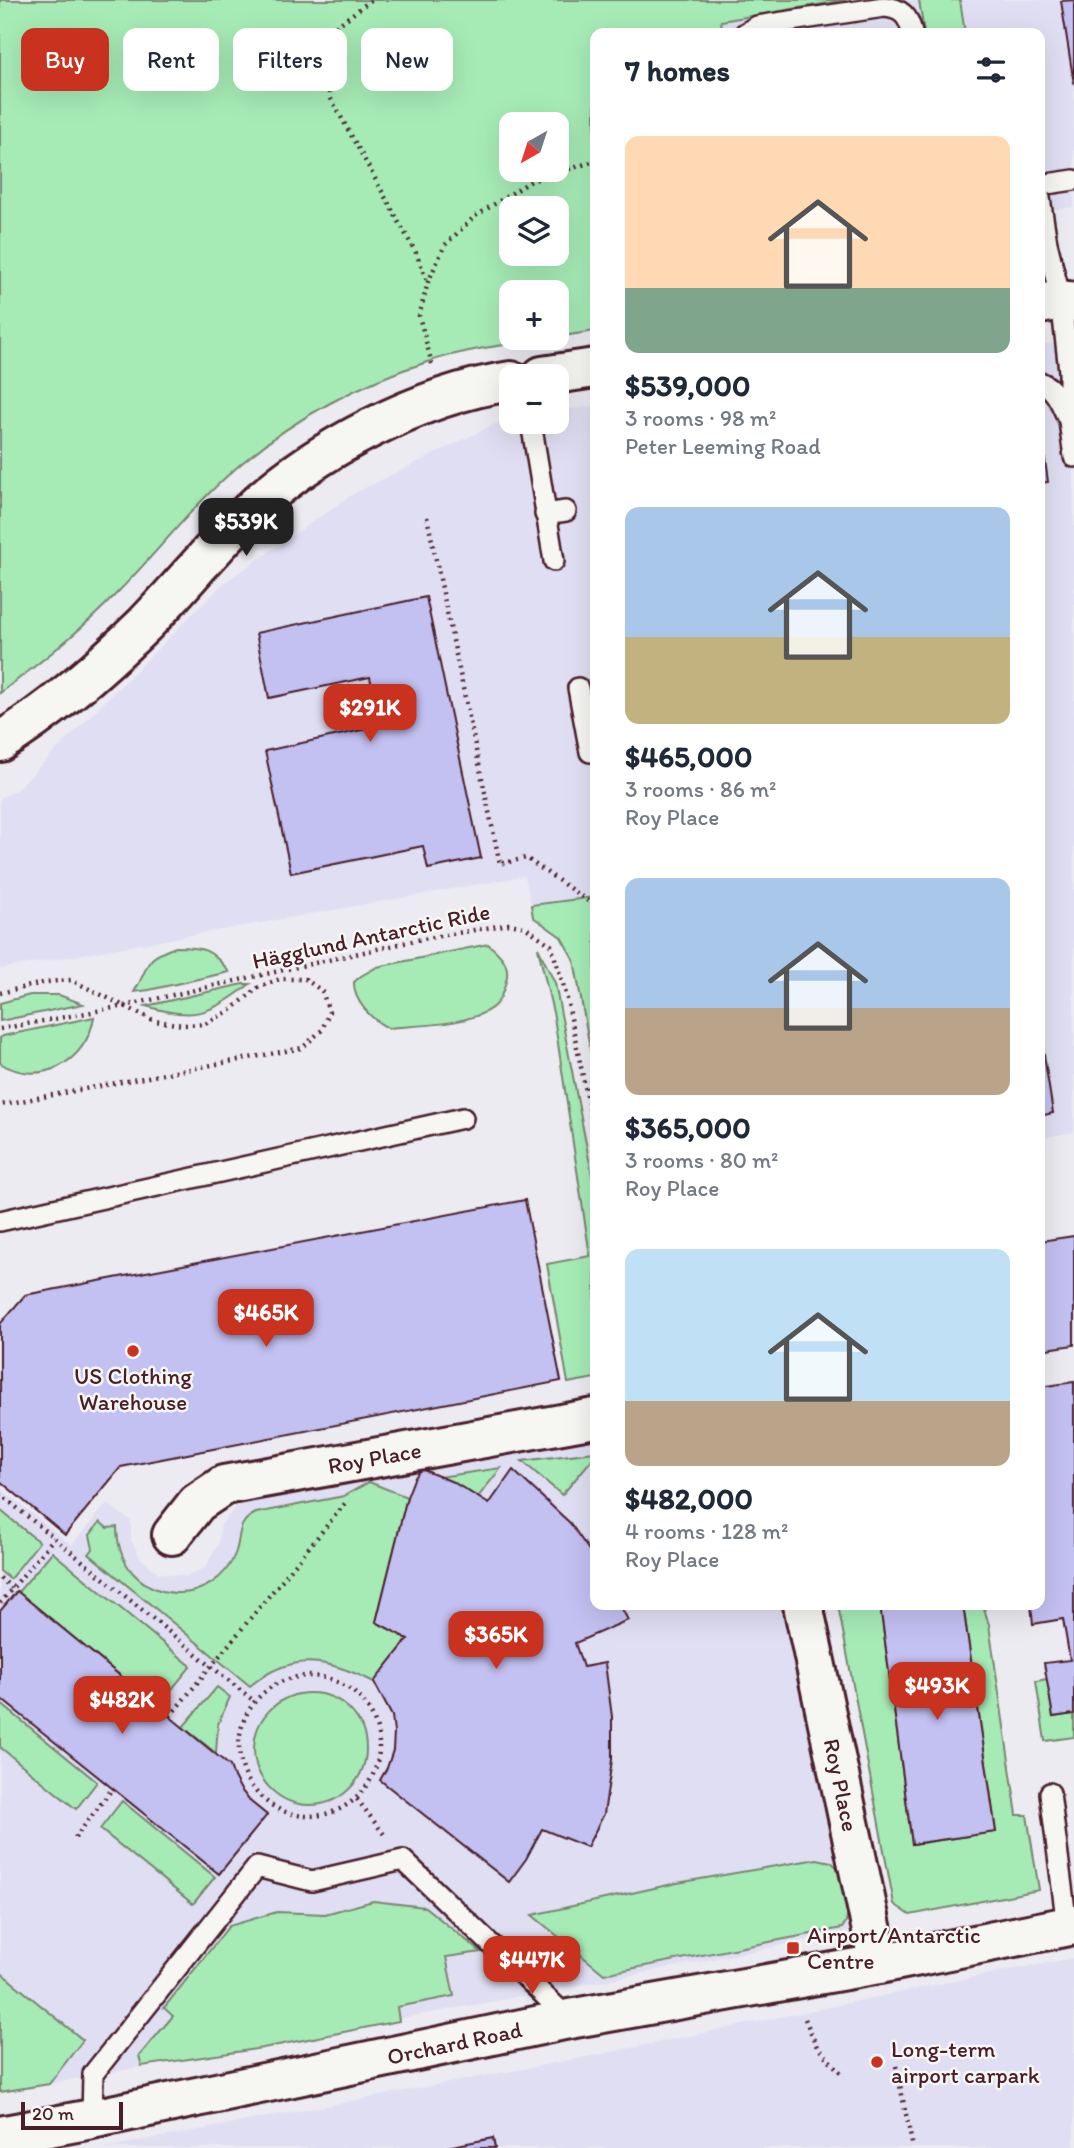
<!DOCTYPE html>
<meta charset="utf-8">
<style>
:root{--surface:#fff;--page:#f6f6f7;--text:#1f2937;--muted:#747a83;--accent:#c8321e}
body{margin:0;font-family:Itim,sans-serif;background:var(--page);color:var(--text);height:100vh;display:flex;flex-direction:column;font-size:26px;white-space:nowrap}
*{box-sizing:border-box;margin:0}
p{font-size:23px;color:var(--muted)}
.icon{flex:none;width:38px;height:38px;fill:none;stroke:currentColor;stroke-width:2;stroke-linecap:round;stroke-linejoin:round}
.map{position:relative;flex:1;overflow:hidden}
.drawer{position:absolute;left:590px;top:28px;width:455px;height:1582px;display:flex;flex-direction:column;background:var(--surface);border-radius:14px;box-shadow:0 7px 28px #0002}
.drawer>*{flex:none}
.hud{position:absolute;left:21px;top:28px;width:464px;height:63px;display:flex;gap:14px}
.needle{width:46px;rotate:219deg}
.tools{position:absolute;left:499px;top:112px;display:grid;gap:14px}
.tools a{display:grid;place-items:center;width:70px;height:70px;border-radius:14px;background:var(--surface);box-shadow:0 7px 28px #0002;font-size:35px}
.scale{position:absolute;left:21px;bottom:18px;width:102px;box-sizing:border-box;padding-left:7px;border:4px solid #4a1f2b;border-top:0;font-size:19px;line-height:24px;white-space:nowrap;color:#4a1f2b;-webkit-text-stroke:5px #f6f6f2;paint-order:stroke}
.price{position:absolute;translate:-50% -60px;padding:0 16px;border-radius:14px;background:var(--accent);color:#fff;font-size:23px;line-height:46px;filter:drop-shadow(0 2px 4px #0008)}
.price::after{content:'';position:absolute;left:50%;top:42px;width:21px;height:16px;margin-left:-10px;background:inherit;clip-path:polygon(0 0,100% 0,50% 100%)}
.price.on{background:#222;color:#fff}
ul{padding:0;list-style:none}
li{display:grid;align-content:center;gap:14px;height:371px;padding:0 35px}
li span{display:grid;place-items:center;height:217px;border-radius:14px;color:#555}
li>.icon{margin-inline-start:auto}
span .icon{width:126px;height:126px;fill:#fffc;stroke-width:1}
li b{font-size:30px}
h2{display:flex;justify-content:space-between;align-items:center;height:84px;padding:0 35px;font-size:30px}
.chip{padding:0 24px;border-radius:14px;background:var(--surface);box-shadow:0 7px 28px #0002;font-size:24px;line-height:63px}
.chip.on{background:var(--accent);color:#fff}
.map>svg:first-child{display:block}
.built{fill:#e0def2}
.green{fill:#a6ebb6;stroke:#788570;stroke-width:2;fill-rule:evenodd}
.building{fill:#c3c0f2;stroke:#4a1f2b;stroke-width:2}
.lines{fill:none;stroke-linecap:round;stroke-linejoin:round}
.lane-casing{stroke:#4a1f2b;stroke-width:24}
.street-casing{stroke:#4a1f2b;stroke-width:44}
.secondary-casing{stroke:#4a1f2b;stroke-width:44}
.path{stroke:#4a1f2b;stroke-width:4.5;stroke-dasharray:2 5;stroke-linecap:butt}
.lane{stroke:#f6f6f2;stroke-width:19}
.street{stroke:#f6f6f2;stroke-width:38}
.secondary{stroke:#f6f6f2;stroke-width:38}
.poi-dot{fill:#c8321e;stroke:#f6f6f2;stroke-width:2.5}
.labels{text-anchor:middle;stroke-width:5;stroke-linejoin:round;paint-order:stroke}
.street-label{font-size:23px;fill:#4a1f2b;stroke:#f6f6f2}
.poi-label{font-size:23px;fill:#4a1f2b;stroke:#f6f6f2;text-anchor:start}
</style>
<div class="map">
<svg width="1074" height="2148" viewBox="0 0 1074 2148">
<rect width="100%" height="100%" fill="#ecebf2"/>
<filter id="ink" filterUnits="userSpaceOnUse"><feTurbulence type="fractalNoise" baseFrequency=".0143" numOctaves="2"/><feDisplacementMap in="SourceGraphic" scale="14" xChannelSelector="R" yChannelSelector="G"/><feConvolveMatrix kernelMatrix="1 2 1 2 8 2 1 2 1" color-interpolation-filters="sRGB"/></filter>
<g filter="url(#ink)">
<g class="built">
<polygon points="846,0 919,0 924,33 723,33 721,21"/>
<polygon points="960,0 1074,0 1074,207 1040,211 1040,33 965,33"/>
<polygon points="1074,340 1074,1132 1040,1138 1040,345"/>
<polygon points="595,406 595,897 531,905 525,876 0,969 0,798 17,789 224,583 353,494 509,417 511,417 511,422 556,422 557,411"/>
<polygon points="595,1438 595,1605 781,1605 849,1932 597,1982 0,2093 0,1488 72,1545 107,1503 131,1521 131,1540 141,1559 159,1573 186,1576 205,1568 218,1545 221,1524 240,1502"/>
<polygon points="1074,1958 1074,2148 103,2148 602,2054 983,1975"/>
</g>
<g class="green">
<path d="M 0,0 L 846,0 L 721,21 L 723,33 L 595,33 L 595,331 L 557,337 L 556,292 L 511,292 L 511,338 L 551,338 C 509,344 467,349 427,362 C 360,383 295,418 242,463 C 195,502 159,551 117,593 C 82,630 41,662 0,693 ZM 511,124 L 556,124 L 556,170 L 511,170 ZM 511,208 L 556,208 L 556,254 L 511,254 Z"/>
<polygon points="919,0 960,0 965,33 924,33"/>
<polygon points="595,897 595,1076 574,960 561,937 533,917 531,905"/>
<path d="M 488,944 C 500,954 511,964 506,981 C 504,989 501,1000 495,1005 C 473,1026 417,1025 388,1028 C 372,1020 353,1001 354,982 L 361,976 L 377,967 Z"/>
<path d="M 176,947 C 203,947 212,949 229,972 L 149,990 L 134,992 C 151,965 141,959 176,947 Z"/>
<polygon points="538,948 555,983 595,1190 595,1378 568,1383 547,1264 590,1256 554,1017"/>
<path d="M 243,984 L 250,984 C 211,1014 194,1021 146,1006 Z"/>
<polygon points="30,995 59,995 83,1004 0,1021 0,1003"/>
<path d="M 94,1017 C 87,1062 40,1088 0,1063 L 0,1038 L 3,1036 Z"/>
<polygon points="595,1452 595,1456 562,1495 522,1461"/>
<polygon points="501,1468 478,1497 439,1477"/>
<path d="M 369,1482 L 407,1497 L 376,1622 L 408,1639 L 374,1682 C 328,1659 292,1651 250,1686 L 89,1554 L 93,1549 L 90,1535 L 100,1522 L 107,1528 L 117,1527 C 117,1543 122,1561 133,1573 C 144,1585 159,1592 176,1593 C 202,1594 226,1578 235,1554 C 242,1536 235,1523 256,1513 L 344,1496 Z"/>
<polygon points="0,1510 39,1542 10,1579 0,1571"/>
<polygon points="52,1552 191,1666 158,1706 18,1592"/>
<polygon points="838,1605 880,1605 912,1844 996,1832 963,1605 983,1605 989,1625 1017,1815 1027,1815 1039,1890 910,1915 894,1904"/>
<polygon points="1047,1679 1053,1717 1074,1714 1074,1737 1045,1741 1036,1681"/>
<polygon points="217,1687 230,1697 218,1724 216,1753 183,1727"/>
<circle cx="310" cy="1749" r="56"/>
<polygon points="0,1703 97,1782 76,1809 0,1747"/>
<polygon points="122,1801 215,1877 193,1904 100,1829"/>
<polygon points="817,1859 831,1862 839,1869 848,1912 846,1922 842,1928 604,1974 532,1915 677,1883"/>
<polygon points="373,1901 425,1907 481,1952 446,1957 454,1996 397,2007 399,2021 263,2048 142,2066 139,2056 173,2016 164,2008 229,1926 277,1912 325,1914"/>
<polygon points="0,1972 83,2040 49,2084 0,2092"/>
</g>
<g class="building">
<polygon points="1074,0 1074,84 1061,1"/>
<polygon points="1040,423 1048,482 1040,483"/>
<polygon points="426,597 481,858 428,869 423,846 291,873 265,751 380,726 370,677 269,698 256,633"/>
<polygon points="1040,1029 1053,1113 1040,1116"/>
<polygon points="525,1200 561,1381 121,1467 65,1535 0,1481 0,1324 25,1295"/>
<polygon points="1074,1236 1074,1345 1040,1350 1040,1241"/>
<polygon points="1074,1382 1074,1714 1053,1717 1044,1663 1070,1660 1063,1619 1033,1624 1031,1605 1040,1605 1040,1387"/>
<polygon points="421,1469 453,1482 489,1504 513,1470 570,1523 595,1559 595,1605 620,1605 628,1620 575,1643 583,1667 605,1663 612,1717 612,1760 604,1814 587,1847 542,1829 526,1859 509,1882 380,1780 387,1768 393,1750 394,1732 392,1716 374,1682 408,1639 376,1622 407,1497 414,1479"/>
<polygon points="17,1591 230,1766 234,1777 241,1790 251,1802 267,1815 219,1874 0,1698 0,1611"/>
<polygon points="880,1605 963,1605 996,1832 912,1844"/>
<polygon points="493,2138 495,2148 442,2148"/>
</g>
<g class="lines">
<defs>
<g id="lane">
<path d="M 745,33 L 757,26 L 884,7 C 901,8 909,16 912,33"/>
<polyline points="1040,185 1074,180"/>
<polyline points="1040,198 1047,243 1061,300 1069,371 1069,421 1074,457"/>
<path d="M 1040,382 C 1055,388 1061,403 1067,417"/>
<polyline points="531,422 554,561"/>
<polyline points="545,514 566,511"/>
<polyline points="578,688 590,752"/>
<polyline points="0,1221 463,1118"/>
<polyline points="1050,1793 1067,1926"/>
<polyline points="92,2119 93,2074 257,1867 312,1881 403,1860 569,2019"/>
</g>
<g id="street">
<polyline points="1040,304 1061,300 1074,302"/>
<polyline points="542,376 595,368"/>
<path d="M 0,742 C 52,710 100,668 144,625 C 180,588 212,548 249,512 C 313,450 422,394 511,381"/>
<path id="s1" d="M 172,1535 L 197,1503 L 224,1485 L 595,1418"/>
<path id="s2" d="M 803,1605 L 879,1964"/>
</g>
<g id="secondary">
<path id="s3" d="M 0,2136 L 92,2119 L 569,2019 L 879,1964 L 1074,1925"/>
</g>
</defs>
<use href="#lane" class="lane-casing"/>
<use href="#street" class="street-casing"/>
<use href="#secondary" class="secondary-casing"/>
<g class="path">
<polyline points="371,0 334,28 324,64 330,97 416,253 427,281"/>
<polyline points="432,364 419,316 428,282 445,245 474,217 531,181 595,161"/>
<polyline points="427,517 500,864 526,858 595,906"/>
<polyline points="0,993 47,982 71,980 155,1021 184,1025 205,1024 231,1010 259,987 280,979 305,979 322,991 329,1012 322,1030 302,1048 0,1105"/>
<polyline points="0,1029 124,1006 417,940 509,924 525,927 551,945 566,994 595,1135"/>
<polyline points="0,1494 255,1702"/>
<polyline points="0,1578 12,1588"/>
<polyline points="0,1603 54,1538"/>
<circle cx="309" cy="1746" r="70"/>
<polyline points="170,1716 348,1500"/>
<polyline points="357,1799 386,1837"/>
<polyline points="75,1838 112,1789"/>
<polyline points="805,2019 817,2047 844,2076"/>
<polyline points="896,2066 913,2148"/>
</g>
<use href="#lane" class="lane"/>
<use href="#street" class="street"/>
<use href="#secondary" class="secondary"/>
</g>
</g>
<g class="poi-dot">
<circle cx="133" cy="1351" r="7"/>
<rect x="786" y="1941" width="14" height="14" rx="3.5"/>
<circle cx="877" cy="2062" r="7"/>
</g>
<g class="labels">
<g class="street-label">
<text transform="translate(371 936) rotate(-12)" y="8">Hägglund Antarctic Ride</text>
<text dy="8" stroke="none"><textPath href="#s1" startOffset="226">Roy Place</textPath></text>
<text dy="8" stroke="none"><textPath href="#s2" startOffset="184">Roy Place</textPath></text>
<text dy="8" stroke="none"><textPath href="#s3" startOffset="464">Orchard Road</textPath></text>
</g>
<g class="poi-label">
<text x="133" y="1384" text-anchor="middle">US Clothing<tspan x="133" dy="26">Warehouse</tspan></text>
<text x="807" y="1943">Airport/Antarctic<tspan x="807" dy="26">Centre</tspan></text>
<text x="891" y="2057">Long-term<tspan x="891" dy="26">airport carpark</tspan></text>
</g>
</g>
</svg>
<div class="tools">
<a><svg class="needle" viewBox="-14 -14 28 28"><path d="M0-13l5 13h-10z" fill="#e53935"/><path d="M0 13l5-13h-10z" fill="#747a83"/></svg></a>
<a><svg class="icon" aria-label="layers" viewBox="0 0 24 24"><path d="M12 4l9 5-9 5-9-5zM3 14l9 5 9-5"/></svg></a>
<a>+</a>
<a>−</a>
</div>
<div class="scale">20 m</div>
<b class="price on" style="left:246px;top:558px">$539K</b>
<b class="price" style="left:370px;top:744px">$291K</b>
<b class="price" style="left:266px;top:1349px">$465K</b>
<b class="price" style="left:496px;top:1671px">$365K</b>
<b class="price" style="left:937px;top:1722px">$493K</b>
<b class="price" style="left:122px;top:1736px">$482K</b>
<b class="price" style="left:532px;top:1996px">$447K</b>
<div class="hud">
<a class="chip on">Buy</a>
<a class="chip">Rent</a>
<a class="chip">Filters</a>
<a class="chip">New</a>
</div>
<section class="drawer">
<h2>7 homes<svg class="icon" aria-label="filters" viewBox="0 0 24 24"><path d="M4 7h16M4 17h16"/><circle cx="9" cy="7" r="2"/><circle cx="15" cy="17" r="2"/></svg></h2>
<ul>
<li><span style="background:linear-gradient(#ffd9b3 70%,#7fa58c 0)"><svg class="icon" aria-label="home" viewBox="0 0 24 24"><path d="M3 11l9-7 9 7M6 9v11h12V9"/></svg></span><div><b>$539,000</b><p>3 rooms · 98 m²</p><p>Peter Leeming Road</p></div></li>
<li><span style="background:linear-gradient(#a9c7e8 60%,#c2b280 0)"><svg class="icon" aria-label="home" viewBox="0 0 24 24"><path d="M3 11l9-7 9 7M6 9v11h12V9"/></svg></span><div><b>$465,000</b><p>3 rooms · 86 m²</p><p>Roy Place</p></div></li>
<li><span style="background:linear-gradient(#a9c7e8 60%,#b9a48a 0)"><svg class="icon" aria-label="home" viewBox="0 0 24 24"><path d="M3 11l9-7 9 7M6 9v11h12V9"/></svg></span><div><b>$365,000</b><p>3 rooms · 80 m²</p><p>Roy Place</p></div></li>
<li><span style="background:linear-gradient(#bfe0f5 70%,#b9a48a 0)"><svg class="icon" aria-label="home" viewBox="0 0 24 24"><path d="M3 11l9-7 9 7M6 9v11h12V9"/></svg></span><div><b>$482,000</b><p>4 rooms · 128 m²</p><p>Roy Place</p></div></li>
</ul>
</section>
</div>
